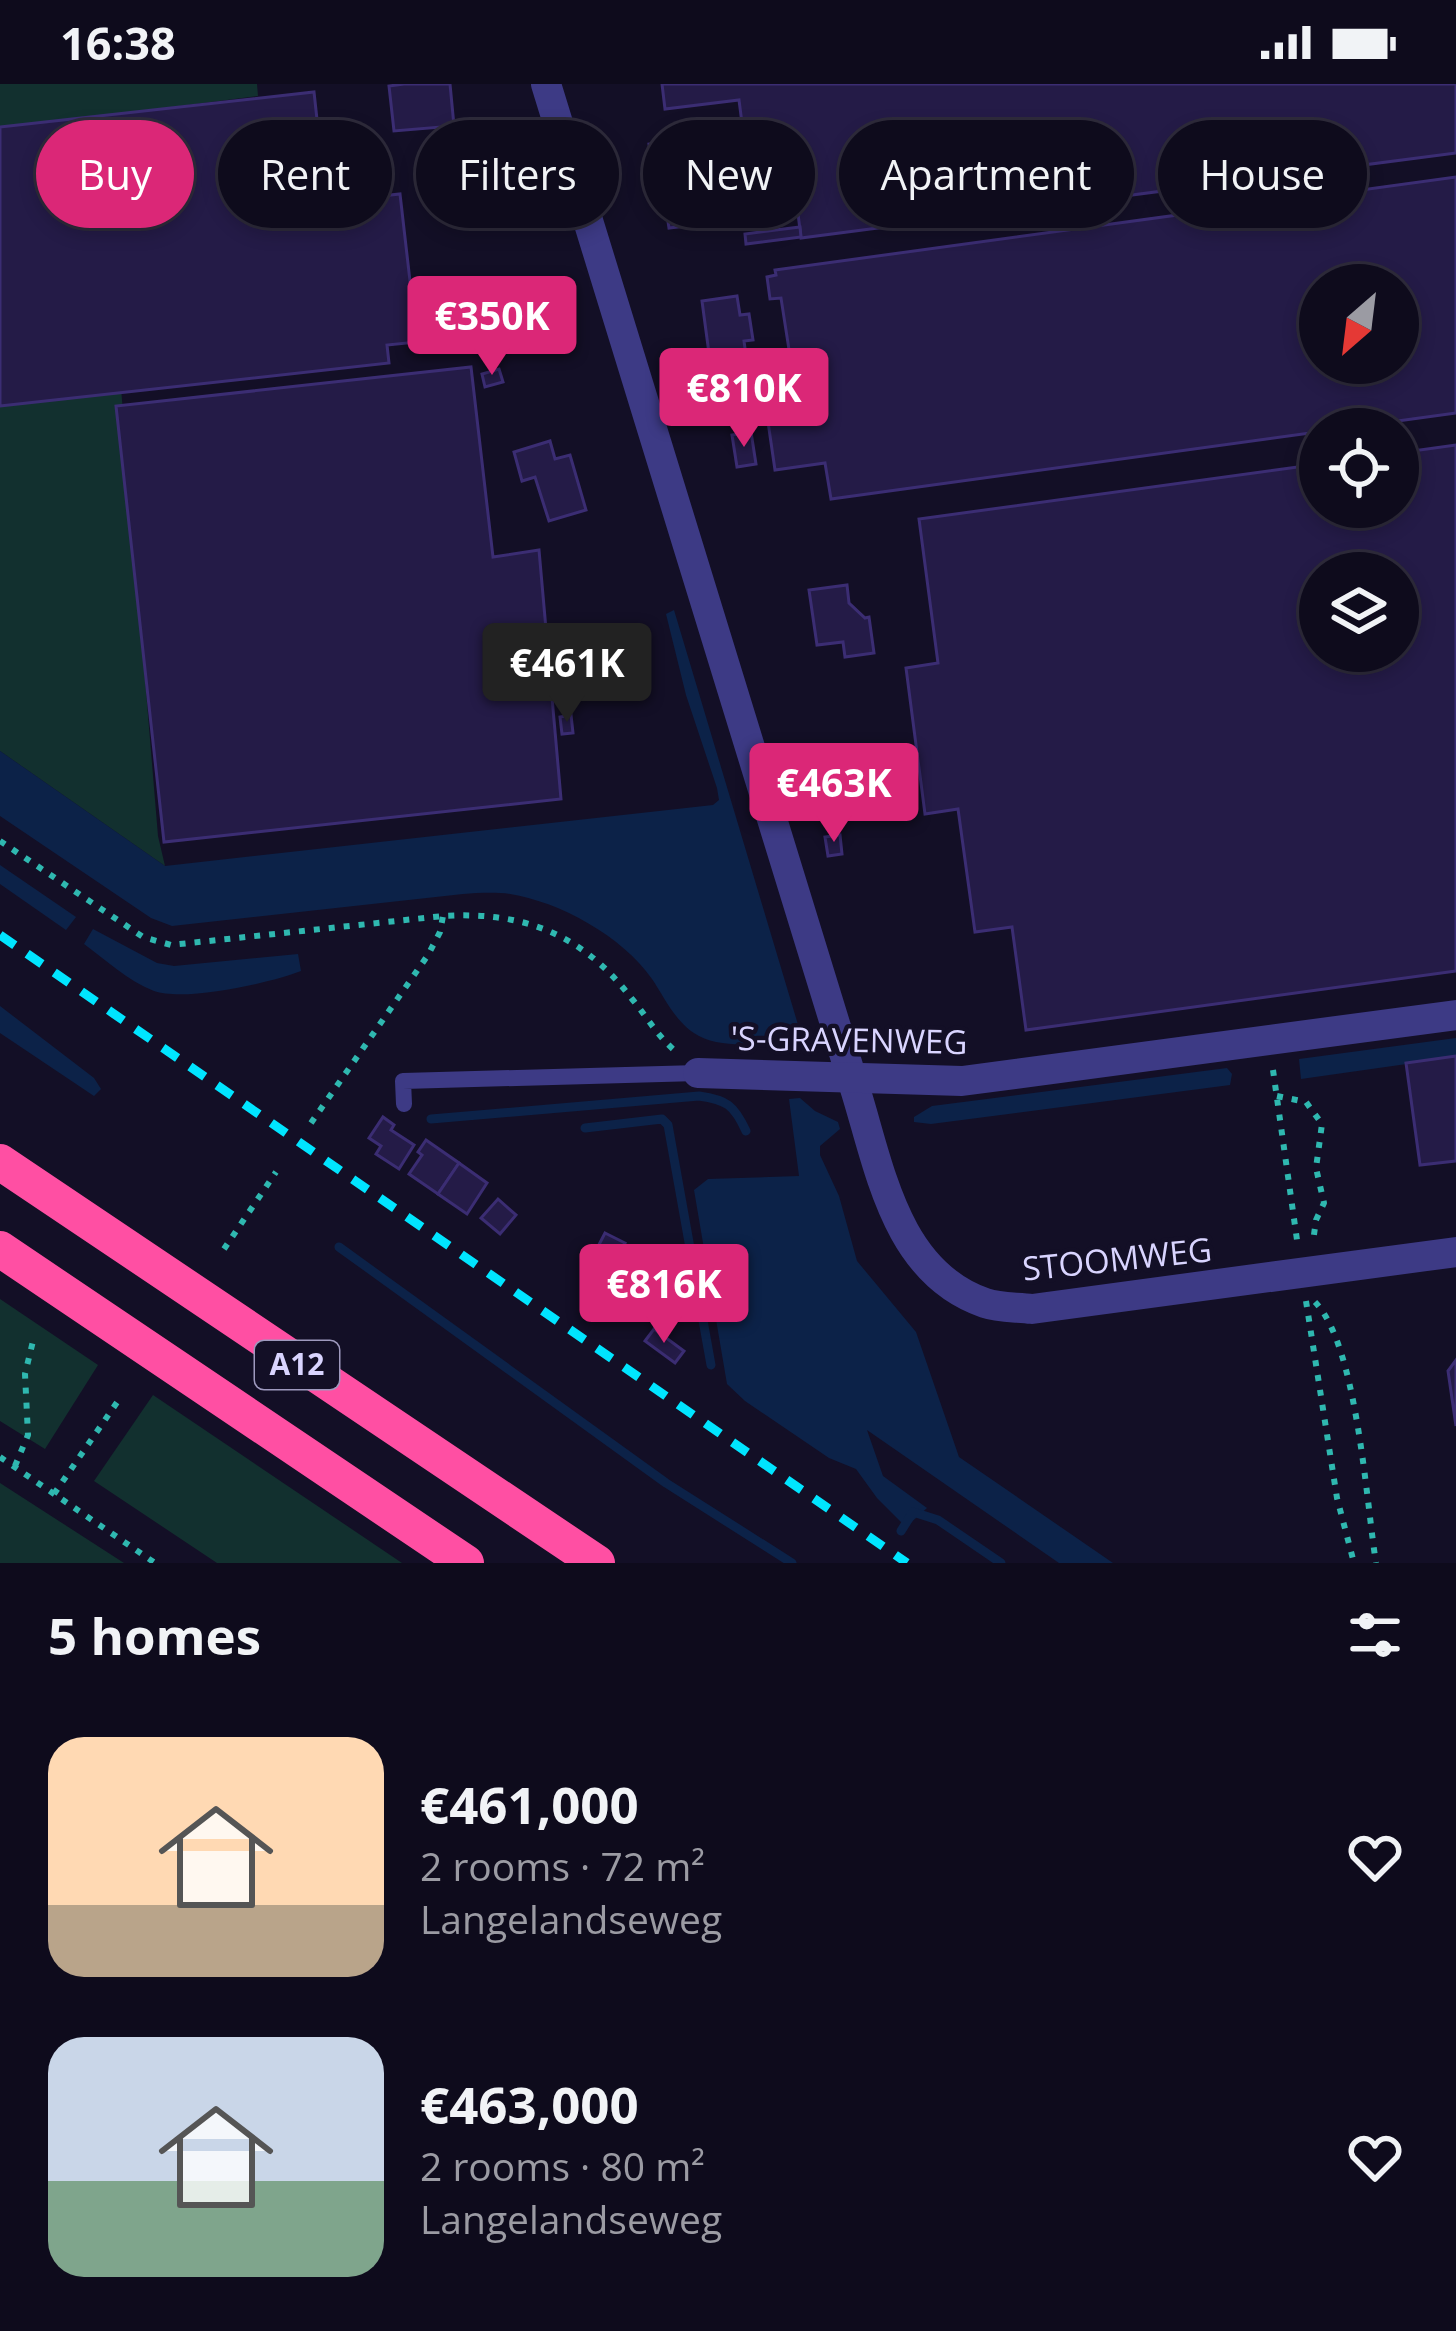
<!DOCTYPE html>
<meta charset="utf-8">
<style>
:root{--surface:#0e0b1c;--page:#1c1929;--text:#f1f3f6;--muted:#9b9ba3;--line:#2e2b3b;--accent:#db2777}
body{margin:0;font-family:"Open Sans",sans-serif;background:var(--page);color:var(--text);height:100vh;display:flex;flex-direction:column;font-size:45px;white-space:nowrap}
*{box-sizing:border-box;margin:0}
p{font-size:39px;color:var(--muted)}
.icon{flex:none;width:66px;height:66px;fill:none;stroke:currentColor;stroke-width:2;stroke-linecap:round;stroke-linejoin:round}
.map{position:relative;height:1479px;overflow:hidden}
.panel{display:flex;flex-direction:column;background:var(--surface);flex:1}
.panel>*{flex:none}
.top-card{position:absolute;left:36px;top:36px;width:1386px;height:108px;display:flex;gap:24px}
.needle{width:78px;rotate:208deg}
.controls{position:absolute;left:1299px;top:180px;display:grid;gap:24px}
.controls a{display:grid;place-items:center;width:120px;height:120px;border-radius:50%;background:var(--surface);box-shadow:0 6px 18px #0003,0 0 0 3px var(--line);font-size:60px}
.price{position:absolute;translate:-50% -102px;padding:0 27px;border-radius:12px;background:var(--accent);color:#fff;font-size:39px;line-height:78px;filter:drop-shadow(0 3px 6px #0008)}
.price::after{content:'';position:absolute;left:50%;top:72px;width:36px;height:27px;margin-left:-18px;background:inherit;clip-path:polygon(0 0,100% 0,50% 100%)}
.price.on{background:#222;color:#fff}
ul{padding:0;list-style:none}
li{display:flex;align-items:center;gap:36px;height:300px;padding:0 48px}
li span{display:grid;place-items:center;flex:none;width:336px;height:240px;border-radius:36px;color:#555}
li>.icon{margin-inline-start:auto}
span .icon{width:144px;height:144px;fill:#fffc;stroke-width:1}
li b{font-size:51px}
h2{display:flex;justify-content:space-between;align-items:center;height:144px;padding:0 48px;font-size:51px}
.pill{padding:0 42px;border-radius:54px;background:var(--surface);box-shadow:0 6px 18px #0003,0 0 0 3px var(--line);font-size:42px;line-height:108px}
.pill.on{background:var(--accent);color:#fff}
.status{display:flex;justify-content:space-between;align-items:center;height:84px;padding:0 60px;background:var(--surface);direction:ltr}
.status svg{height:33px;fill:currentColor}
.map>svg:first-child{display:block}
.green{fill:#12302f}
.water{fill:#0c2248}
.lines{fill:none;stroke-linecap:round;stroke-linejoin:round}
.stream{stroke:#0c2248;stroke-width:9}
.building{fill:#241b47;stroke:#3b2d73;stroke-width:3;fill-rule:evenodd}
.path{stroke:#2fb8b0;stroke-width:6;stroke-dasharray:6 9;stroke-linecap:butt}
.service{stroke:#3d3a85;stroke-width:16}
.minor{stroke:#3d3a85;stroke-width:30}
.motorway{stroke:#ff4fa3;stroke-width:36}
.rail{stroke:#00e5ff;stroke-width:9;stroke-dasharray:18 15;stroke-linecap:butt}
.labels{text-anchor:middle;stroke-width:9;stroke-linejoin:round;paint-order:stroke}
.shield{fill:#130f26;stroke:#9e99be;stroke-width:3}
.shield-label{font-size:30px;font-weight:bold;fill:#d9d4ff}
.street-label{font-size:33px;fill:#d9d4ff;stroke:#130f26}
</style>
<div class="status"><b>16:38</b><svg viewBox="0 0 49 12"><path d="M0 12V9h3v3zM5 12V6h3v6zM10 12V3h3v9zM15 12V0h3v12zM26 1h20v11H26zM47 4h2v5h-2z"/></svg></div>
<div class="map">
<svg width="1456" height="1479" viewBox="0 0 1456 1479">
<rect width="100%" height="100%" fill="#130f26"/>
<g class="green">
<polygon points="0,0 257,0 258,12 0,45"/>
<polygon points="121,304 158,752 165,782 0,667 0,319"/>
<polygon points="0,1215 98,1281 45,1365 0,1337"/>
<polygon points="153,1311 402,1479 217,1479 94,1397"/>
<polygon points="0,1399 124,1479 0,1479"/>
</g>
<g class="water">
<path d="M 674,526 L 799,944 L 793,965 L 785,967 L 782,960 C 757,960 722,964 699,952 C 676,940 665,914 652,895 C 622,852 560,818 510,810 C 495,808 478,809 463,810 L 172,842 L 151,834 L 0,732 L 0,667 L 165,782 L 713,721 L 719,716 L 717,704 L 686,611 L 666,530 Z"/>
<polygon points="0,781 76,833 66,846 0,800"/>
<path d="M 93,845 L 157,879 L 174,882 L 298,870 L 301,887 C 270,899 185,918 154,907 C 128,897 106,876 84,860 Z"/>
<polygon points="0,922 94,994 101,1005 94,1012 0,949"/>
<polygon points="1456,954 1456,973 1301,995 1299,975"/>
<polygon points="1227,984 1232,990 1230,1001 931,1040 914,1038 914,1033 932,1022"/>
<polygon points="800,1014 815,1027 838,1038 840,1045 820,1062 820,1071 839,1112 857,1177 916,1248 959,1373 1113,1479 1059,1479 867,1346 883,1392 927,1424 906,1443 877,1414 856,1385 829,1374 745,1317 727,1300 694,1106 708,1095 799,1092 789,1015"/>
</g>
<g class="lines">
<g class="stream">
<path d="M 431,1035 L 699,1012 C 727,1016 734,1021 746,1047"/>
<polyline points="585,1044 662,1035 668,1041 711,1281"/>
<polyline points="339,1163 666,1399 792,1479"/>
<polyline points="901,1447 913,1428 938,1436 1001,1479"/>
</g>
</g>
<g class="building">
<polygon points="404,0 450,0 454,42 394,47 389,2"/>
<polygon points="662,0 1456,0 1456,69 801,154 791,72 747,78 739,16 665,25"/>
<polygon points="314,8 326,118 400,110 417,258 387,261 389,279 0,322 0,43"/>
<polygon points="673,49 679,57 690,56 698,118 717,116 719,138 669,144 666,124 657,125 649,60 661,59 665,51"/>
<path d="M 1456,93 L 1456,329 L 831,415 L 825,379 L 775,386 L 759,276 L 790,272 L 781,214 L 770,215 L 767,193 L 776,191 L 775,186 ZM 1320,201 L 1398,201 L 1398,279 L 1320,279 Z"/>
<polygon points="800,143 801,153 746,160 745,150"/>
<polygon points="737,212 740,231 749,230 753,256 744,257 746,272 710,277 702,217"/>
<polygon points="471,283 493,473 539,466 561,715 164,758 116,322"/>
<polygon points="499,285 503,298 485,303 482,290"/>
<polygon points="751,348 756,380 737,383 732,351"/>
<polygon points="550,357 555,375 570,371 586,426 549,437 535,393 522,397 514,368"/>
<path d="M 1456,361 L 1456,887 L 1026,946 L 1012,843 L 975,848 L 958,725 L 925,730 L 906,584 L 938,579 L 919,435 L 1320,380 L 1320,423 L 1398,423 L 1398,369 ZM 1320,489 L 1398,489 L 1398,567 L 1320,567 Z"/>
<polygon points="847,501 849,519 865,534 869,533 874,569 845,573 843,558 817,561 809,506"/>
<polygon points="571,631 573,649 562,650 560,633"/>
<polygon points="840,751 842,770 828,772 825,753"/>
<polygon points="1456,972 1456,1077 1420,1081 1406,979"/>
<polygon points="383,1033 394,1041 391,1046 414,1061 399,1085 376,1070 381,1062 369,1054"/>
<polygon points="426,1056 459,1079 438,1110 409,1090 422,1071 418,1068"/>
<polygon points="459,1079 487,1099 467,1130 438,1110"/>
<polygon points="498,1115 516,1131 500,1150 481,1134"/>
<polygon points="605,1149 625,1159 619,1169 629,1174 618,1196 589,1180"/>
<polygon points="654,1245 684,1267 675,1279 645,1257"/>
<polygon points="1456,1276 1456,1342 1448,1287"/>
</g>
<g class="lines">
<g class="path">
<path d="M 0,757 L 143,853 L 171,861 L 443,832 C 523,827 583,850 632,915 C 647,933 656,950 674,966"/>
<polyline points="1273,986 1298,1163"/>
<polyline points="1277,1012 1306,1018 1322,1040 1316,1084 1324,1119 1316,1136 1313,1158"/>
<polyline points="311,1039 428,871 440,848 443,832"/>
<polyline points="224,1165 276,1088"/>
<polyline points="1306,1217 1337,1414 1354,1479"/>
<path d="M 1315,1218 C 1357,1261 1366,1416 1376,1479"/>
<polyline points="0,1373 155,1479"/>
<polyline points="15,1382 28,1351 25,1290 34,1253"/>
<polyline points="54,1410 120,1314"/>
</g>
<polyline class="service" points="404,1020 403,997 698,989"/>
<g class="minor">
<path d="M 546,0 L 852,995 C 879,1077 892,1187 985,1219 C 999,1224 1017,1223 1032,1225 L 1456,1168"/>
<polyline points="698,989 962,997 1456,931"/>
</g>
<g class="motorway">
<polyline points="0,1078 597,1479"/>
<polyline points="0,1165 466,1479"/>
</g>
<polyline class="rail" points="0,851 907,1479"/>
</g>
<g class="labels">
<rect class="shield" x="255" y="1257" width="84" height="48" rx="9"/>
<g class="shield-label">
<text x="297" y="1291">A12</text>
</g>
<g class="street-label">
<text transform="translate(849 956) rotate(1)" y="12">'S-GRAVENWEG</text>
<text transform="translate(1117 1175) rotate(-6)" y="12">STOOMWEG</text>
</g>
</g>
</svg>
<div class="controls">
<a><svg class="needle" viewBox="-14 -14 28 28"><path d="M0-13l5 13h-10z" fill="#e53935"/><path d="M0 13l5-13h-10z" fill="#9b9ba3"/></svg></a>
<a><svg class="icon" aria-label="locate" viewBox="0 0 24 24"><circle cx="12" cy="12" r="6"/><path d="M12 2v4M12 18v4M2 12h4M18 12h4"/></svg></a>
<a><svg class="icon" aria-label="layers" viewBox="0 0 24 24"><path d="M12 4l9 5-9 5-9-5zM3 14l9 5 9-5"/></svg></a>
</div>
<b class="price" style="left:492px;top:294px">€350K</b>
<b class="price" style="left:744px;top:366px">€810K</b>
<b class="price on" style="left:567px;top:641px">€461K</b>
<b class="price" style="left:834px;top:761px">€463K</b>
<b class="price" style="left:664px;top:1262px">€816K</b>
<div class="top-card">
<a class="pill on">Buy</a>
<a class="pill">Rent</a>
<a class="pill">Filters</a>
<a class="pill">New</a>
<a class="pill">Apartment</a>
<a class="pill">House</a>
</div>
</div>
<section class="panel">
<h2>5 homes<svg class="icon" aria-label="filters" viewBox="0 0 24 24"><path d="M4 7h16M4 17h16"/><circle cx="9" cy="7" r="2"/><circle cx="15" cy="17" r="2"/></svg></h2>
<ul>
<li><span style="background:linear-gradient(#ffd9b3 70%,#b9a48a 0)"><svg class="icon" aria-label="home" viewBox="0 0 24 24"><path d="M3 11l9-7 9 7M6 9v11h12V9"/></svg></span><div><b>€461,000</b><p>2 rooms · 72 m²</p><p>Langelandseweg</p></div><svg class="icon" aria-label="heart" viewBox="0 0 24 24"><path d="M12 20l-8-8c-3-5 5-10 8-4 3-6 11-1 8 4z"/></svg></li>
<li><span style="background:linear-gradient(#c9d6e8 60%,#7fa58c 0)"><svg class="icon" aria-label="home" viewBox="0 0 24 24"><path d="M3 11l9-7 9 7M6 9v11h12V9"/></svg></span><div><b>€463,000</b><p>2 rooms · 80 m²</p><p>Langelandseweg</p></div><svg class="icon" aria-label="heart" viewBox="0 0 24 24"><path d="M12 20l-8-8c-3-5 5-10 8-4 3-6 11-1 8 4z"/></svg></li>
</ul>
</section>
